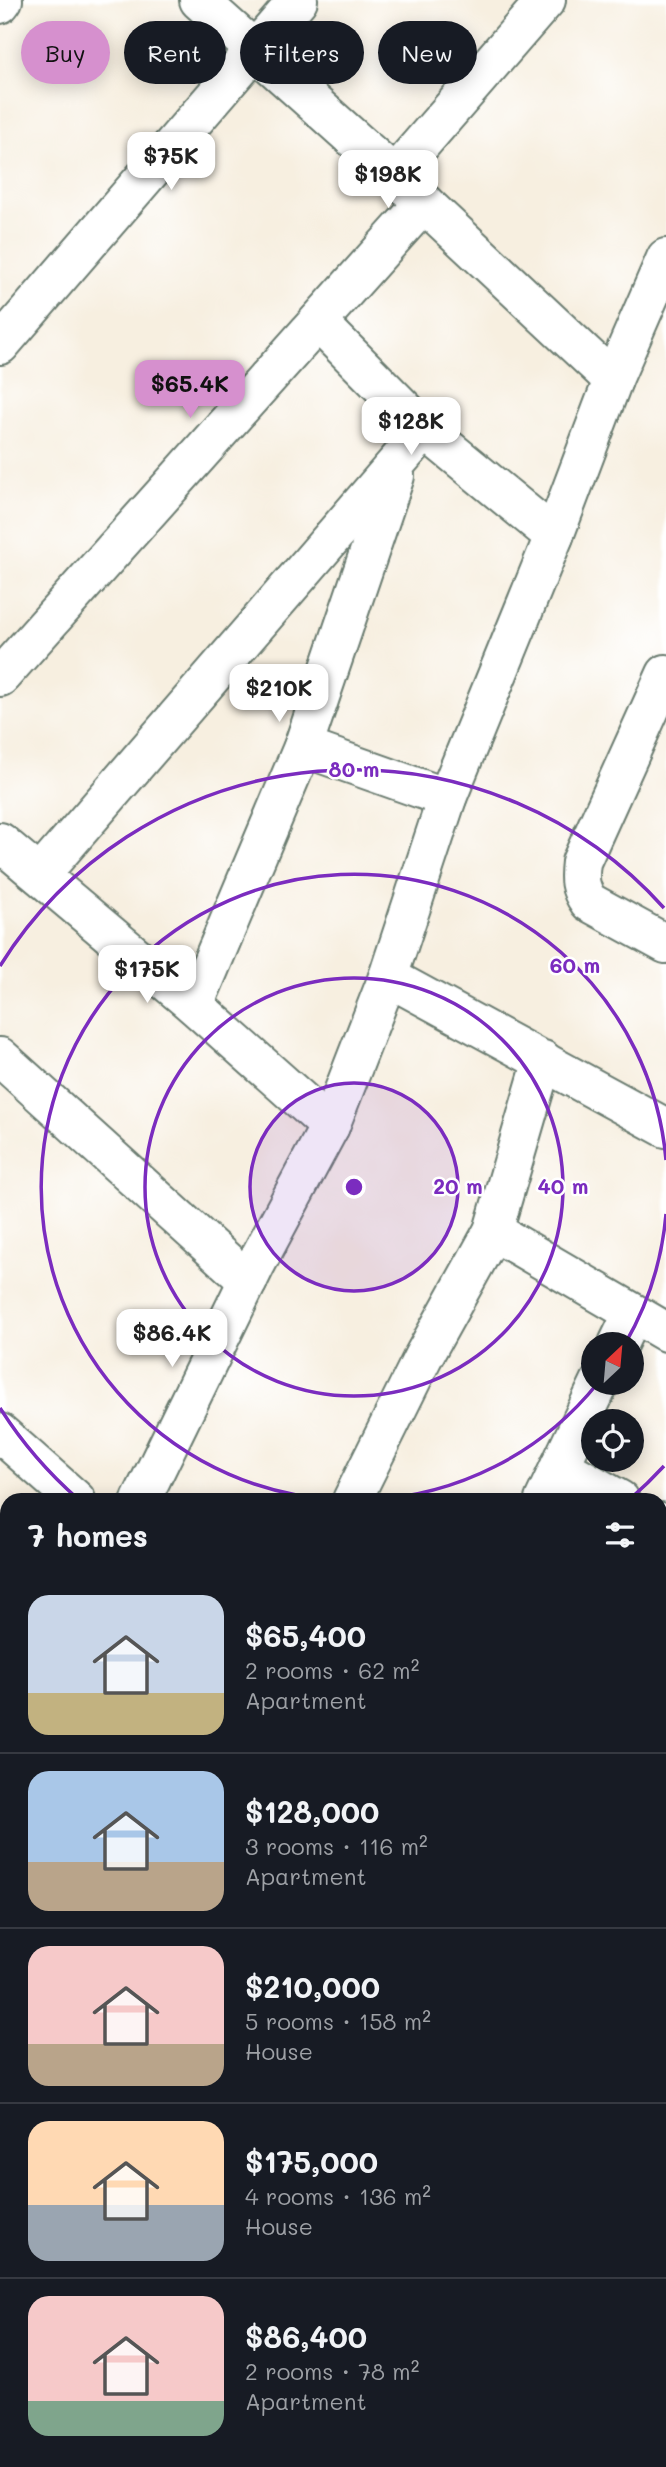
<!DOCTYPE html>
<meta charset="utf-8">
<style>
:root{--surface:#171b24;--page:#20242c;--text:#f1f3f6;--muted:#9ea1a6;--line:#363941;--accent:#d690ce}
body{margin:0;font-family:Mali,sans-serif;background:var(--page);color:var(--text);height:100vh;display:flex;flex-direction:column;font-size:26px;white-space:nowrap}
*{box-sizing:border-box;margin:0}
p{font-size:23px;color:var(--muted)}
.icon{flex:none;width:38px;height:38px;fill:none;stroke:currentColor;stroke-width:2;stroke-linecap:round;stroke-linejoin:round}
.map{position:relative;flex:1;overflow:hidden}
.panel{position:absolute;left:0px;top:1493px;width:667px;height:975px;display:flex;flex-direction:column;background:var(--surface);border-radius:21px 21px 0 0;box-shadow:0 4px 18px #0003}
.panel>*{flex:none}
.banner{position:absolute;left:21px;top:21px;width:625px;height:63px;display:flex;gap:14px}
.needle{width:46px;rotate:26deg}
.tools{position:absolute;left:581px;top:1332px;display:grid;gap:14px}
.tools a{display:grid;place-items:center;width:63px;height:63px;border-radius:50%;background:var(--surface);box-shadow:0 4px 18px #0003;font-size:35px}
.price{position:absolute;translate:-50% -60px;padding:0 16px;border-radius:14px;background:#fff;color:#222;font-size:23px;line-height:46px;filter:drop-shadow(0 2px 4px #0008)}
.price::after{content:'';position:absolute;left:50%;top:42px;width:21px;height:16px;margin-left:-10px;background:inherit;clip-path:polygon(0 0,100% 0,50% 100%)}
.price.current{background:var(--accent);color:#111}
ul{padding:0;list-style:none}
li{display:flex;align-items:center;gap:21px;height:175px;padding:0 28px}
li+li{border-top:2px solid var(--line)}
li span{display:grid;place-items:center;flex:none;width:196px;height:140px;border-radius:21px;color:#555}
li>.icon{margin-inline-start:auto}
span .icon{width:84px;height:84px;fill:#fffc;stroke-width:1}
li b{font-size:30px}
h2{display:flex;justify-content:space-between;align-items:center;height:84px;padding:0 28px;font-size:30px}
.pill{padding:0 24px;border-radius:32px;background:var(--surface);box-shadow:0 4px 18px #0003;font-size:24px;line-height:63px}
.pill.current{background:var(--accent);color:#111}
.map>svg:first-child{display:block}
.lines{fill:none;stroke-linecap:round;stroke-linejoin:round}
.minor-casing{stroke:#6b7b70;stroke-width:42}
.minor{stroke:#fff;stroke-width:38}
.ring{fill:none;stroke:#7b2cbf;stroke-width:3.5}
.centre{fill:#7b2cbf;stroke:#fff;stroke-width:3.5}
.ring-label{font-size:21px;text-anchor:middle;font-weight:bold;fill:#7b2cbf;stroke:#fff;stroke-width:5;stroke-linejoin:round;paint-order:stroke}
</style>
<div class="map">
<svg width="666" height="2467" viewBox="0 0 666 2467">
<rect width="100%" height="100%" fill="#fff"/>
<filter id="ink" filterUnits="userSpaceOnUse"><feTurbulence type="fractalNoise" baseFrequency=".0143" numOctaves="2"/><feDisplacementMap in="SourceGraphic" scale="14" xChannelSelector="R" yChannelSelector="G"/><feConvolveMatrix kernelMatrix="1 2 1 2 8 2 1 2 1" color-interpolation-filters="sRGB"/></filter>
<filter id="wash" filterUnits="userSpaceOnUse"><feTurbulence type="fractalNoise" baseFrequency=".00686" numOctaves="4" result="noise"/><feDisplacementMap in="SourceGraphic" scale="28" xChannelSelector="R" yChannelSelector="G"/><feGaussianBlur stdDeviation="1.57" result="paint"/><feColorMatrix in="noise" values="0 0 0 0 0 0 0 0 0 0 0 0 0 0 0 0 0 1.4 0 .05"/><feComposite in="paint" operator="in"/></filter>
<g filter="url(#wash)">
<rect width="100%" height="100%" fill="#f7efe0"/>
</g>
<g filter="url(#ink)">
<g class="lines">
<defs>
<g id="minor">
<polyline points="199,0 394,175 613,380"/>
<polyline points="0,4 3,0"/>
<polyline points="394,175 546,0"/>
<polyline points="318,322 425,430 554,536"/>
<polyline points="0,345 298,0"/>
<path d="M 666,674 L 581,862 C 579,879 579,888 589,902 L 666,944"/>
<polyline points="0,677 424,203"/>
<polyline points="303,747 447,798"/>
<polyline points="0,842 194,1005 330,1126"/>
<polyline points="40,875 425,430"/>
<polyline points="388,977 666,1128"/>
<polyline points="194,1005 303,747 395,476"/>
<polyline points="0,1057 248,1281"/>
<polyline points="493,1231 666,1332"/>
<polyline points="618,1344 633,1313"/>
<polyline points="0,1433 76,1500"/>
<polyline points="560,1466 620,1500"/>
<polyline points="141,1500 256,1264 330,1126 388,977 447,798 554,536 613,380 666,258"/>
<polyline points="352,1500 423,1357 493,1231 543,1060"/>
<polyline points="544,1500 600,1382"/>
<polyline points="660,1522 666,1525"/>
<polyline points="660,1711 666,1714"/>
<polyline points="0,1762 7,1752"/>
<polyline points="660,1933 666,1929"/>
<polyline points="0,2093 7,2084"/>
<polyline points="0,2166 7,2165"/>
</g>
</defs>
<use href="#minor" class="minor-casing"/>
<use href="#minor" class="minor"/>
</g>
</g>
<circle cx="354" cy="1187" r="104" fill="#7b2cbf" fill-opacity=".12"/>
<g class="ring">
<circle cx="354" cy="1187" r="104"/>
<circle cx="354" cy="1187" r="209"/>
<path d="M666 1214A313 313 0 0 1 625 1344M597 1384A313 313 0 0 1 368 1500M340 1500A313 313 0 1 1 666 1160"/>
<path d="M664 1466A417 417 0 0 1 630 1499M78 1499A417 417 0 0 1 0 1408M0 966A417 417 0 0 1 664 908"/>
</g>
<circle cx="354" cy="1187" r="10" class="centre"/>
<g class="ring-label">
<text x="354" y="777">80 m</text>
<text x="575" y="973">60 m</text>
<text x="458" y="1194">20 m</text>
<text x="563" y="1194">40 m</text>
</g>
</svg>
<div class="tools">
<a><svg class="needle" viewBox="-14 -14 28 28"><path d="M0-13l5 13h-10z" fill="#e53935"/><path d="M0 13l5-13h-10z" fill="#9ea1a6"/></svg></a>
<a><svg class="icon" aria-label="locate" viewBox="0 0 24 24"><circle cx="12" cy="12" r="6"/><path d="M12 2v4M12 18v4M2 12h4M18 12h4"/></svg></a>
</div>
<b class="price" style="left:171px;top:192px">$75K</b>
<b class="price" style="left:388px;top:210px">$198K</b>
<b class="price current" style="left:190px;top:420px">$65.4K</b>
<b class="price" style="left:411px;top:457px">$128K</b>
<b class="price" style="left:279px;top:724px">$210K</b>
<b class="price" style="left:147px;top:1005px">$175K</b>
<b class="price" style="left:172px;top:1369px">$86.4K</b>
<div class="banner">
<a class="pill current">Buy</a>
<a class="pill">Rent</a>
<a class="pill">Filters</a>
<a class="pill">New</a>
</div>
<section class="panel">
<h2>7 homes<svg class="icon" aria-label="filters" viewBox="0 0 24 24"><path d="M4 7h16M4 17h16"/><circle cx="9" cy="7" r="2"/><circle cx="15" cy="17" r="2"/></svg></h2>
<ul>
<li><span style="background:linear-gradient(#c9d6e8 70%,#c2b280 0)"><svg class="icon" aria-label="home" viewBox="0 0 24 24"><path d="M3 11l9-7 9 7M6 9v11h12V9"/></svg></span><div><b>$65,400</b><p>2 rooms · 62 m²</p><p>Apartment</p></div></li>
<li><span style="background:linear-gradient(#a9c7e8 65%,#b9a48a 0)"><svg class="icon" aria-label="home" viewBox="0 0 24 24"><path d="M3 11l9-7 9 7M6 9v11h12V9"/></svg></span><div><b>$128,000</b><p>3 rooms · 116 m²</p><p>Apartment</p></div></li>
<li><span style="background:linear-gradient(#f6c9c9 70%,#b9a48a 0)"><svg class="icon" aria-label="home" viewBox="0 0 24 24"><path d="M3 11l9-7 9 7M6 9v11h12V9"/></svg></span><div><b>$210,000</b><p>5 rooms · 158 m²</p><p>House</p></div></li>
<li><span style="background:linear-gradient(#ffd9b3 60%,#9aa5b1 0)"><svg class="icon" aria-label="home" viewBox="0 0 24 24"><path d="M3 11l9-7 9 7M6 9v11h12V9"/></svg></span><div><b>$175,000</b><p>4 rooms · 136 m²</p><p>House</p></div></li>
<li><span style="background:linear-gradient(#f6c9c9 75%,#7fa58c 0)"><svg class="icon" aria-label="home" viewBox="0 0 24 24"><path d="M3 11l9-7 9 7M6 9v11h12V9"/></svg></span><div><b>$86,400</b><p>2 rooms · 78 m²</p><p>Apartment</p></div></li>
</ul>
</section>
</div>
